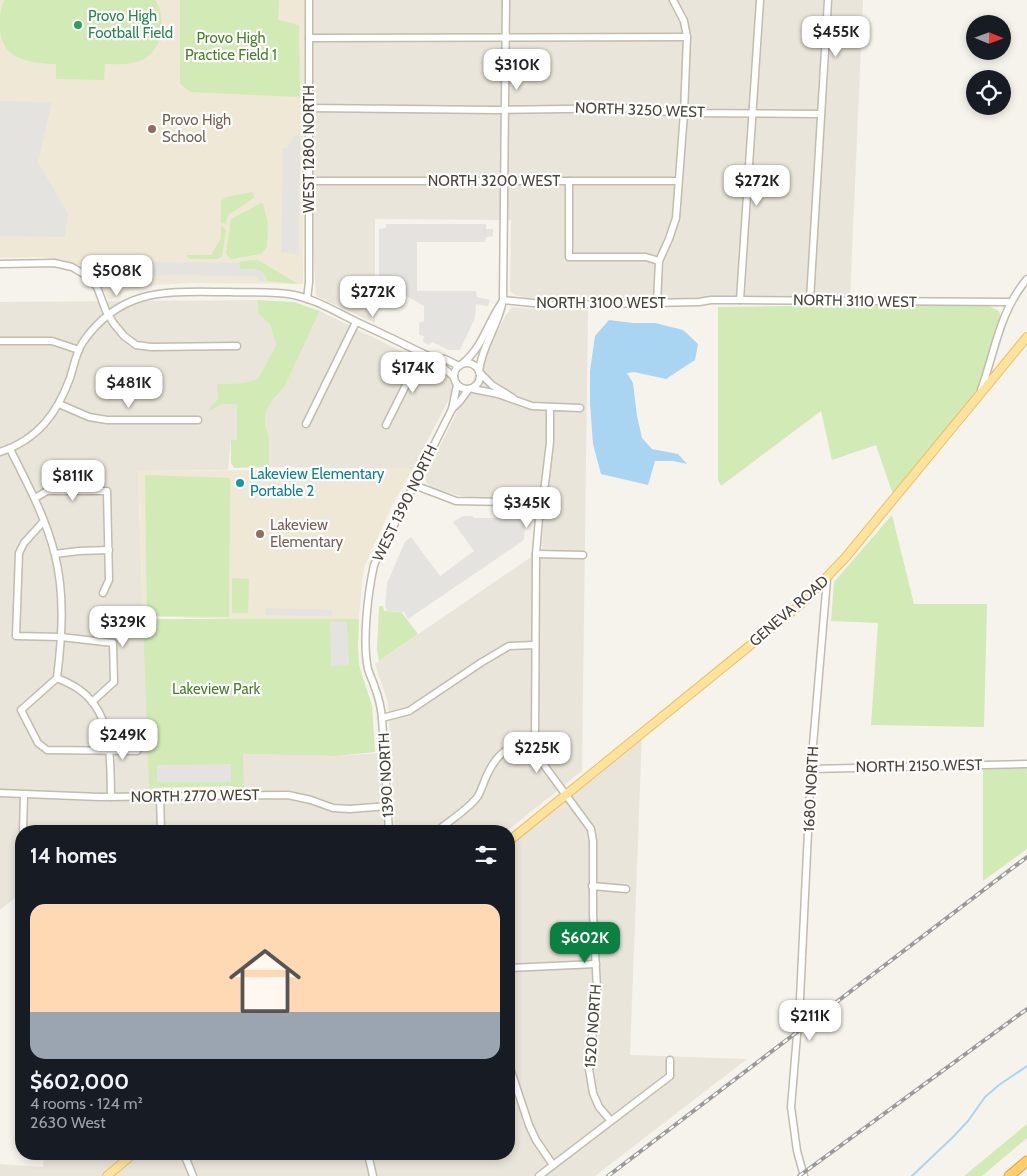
<!DOCTYPE html>
<meta charset="utf-8">
<style>
:root{--surface:#171b24;--page:#20242c;--text:#f1f3f6;--muted:#9ea1a6;--line:#363941;--accent:#0b8043}
body{margin:0;font-family:Cabin,sans-serif;background:var(--page);color:var(--text);height:100vh;display:flex;flex-direction:column;font-size:19px;white-space:nowrap}
*{box-sizing:border-box;margin:0}
p{font-size:16px;color:var(--muted)}
.icon{flex:none;width:28px;height:28px;fill:none;stroke:currentColor;stroke-width:2;stroke-linecap:round;stroke-linejoin:round}
.map{position:relative;flex:1;overflow:hidden}
.drawer{position:absolute;left:15px;top:825px;width:500px;height:335px;display:flex;flex-direction:column;background:var(--surface);border-radius:20px;box-shadow:0 2px 8px #0003}
.drawer>*{flex:none}
.needle{width:32px;rotate:91deg}
.fabs{position:absolute;left:966px;top:15px;display:grid;gap:10px}
.fabs a{display:grid;place-items:center;width:45px;height:45px;border-radius:50%;background:var(--surface);box-shadow:0 2px 8px #0003;font-size:25px}
.price{position:absolute;translate:-50% -42px;padding:0 11px;border-radius:10px;background:#fff;color:#222;font-size:16px;line-height:32px;filter:drop-shadow(0 1px 2px #0008)}
.price::after{content:'';position:absolute;left:50%;top:30px;width:15px;height:11px;margin-left:-8px;background:inherit;clip-path:polygon(0 0,100% 0,50% 100%)}
.price.active{background:var(--accent);color:#fff}
ul{padding:0;list-style:none}
li{display:grid;align-content:center;gap:10px;height:265px;padding:0 15px}
li+li{border-top:1px solid var(--line)}
li span{display:grid;place-items:center;height:155px;border-radius:15px;color:#555}
li>.icon{margin-inline-start:auto}
span .icon{width:90px;height:90px;fill:#fffc;stroke-width:1}
li b{font-size:21px}
h2{display:flex;justify-content:space-between;align-items:center;height:60px;padding:0 15px;font-size:21px}
.map>svg:first-child{display:block}
.residential{fill:#eae5da}
.education{fill:#efe8d6}
.green{fill:#d2eab5}
.parking{fill:#e5e3e0}
.water{fill:#a9d4f2}
.lines{fill:none;stroke-linecap:round;stroke-linejoin:round}
.stream{stroke:#a9d4f2;stroke-width:2}
.minor-casing{stroke:#c2bbae;stroke-width:9}
.major-casing{stroke:#e6c16a;stroke-width:10}
.highway-casing{stroke:#e0a43c;stroke-width:11}
.minor{stroke:#fff;stroke-width:6}
.major{stroke:#ffe39c;stroke-width:8}
.highway{stroke:#ffcf6e;stroke-width:9}
.rail-casing{stroke:#9a9a9a;stroke-width:4}
.rail{stroke:#fff;stroke-width:2;stroke-dasharray:5.5;stroke-linecap:butt}
.leisure-dot{fill:#2e9e5b;stroke:#fff;stroke-width:2}
.education-dot{fill:#8d6e63;stroke:#fff;stroke-width:2}
.culture-dot{fill:#0f9aa8;stroke:#fff;stroke-width:2}
.labels{text-anchor:middle;stroke-width:4.5;stroke-linejoin:round;paint-order:stroke}
.leisure-label{font-size:15px;fill:#27864d;stroke:#fff;text-anchor:start}
.park-label{font-size:15px;fill:#4a7f2a;stroke:#fff}
.street-label{font-size:15px;fill:#4b4439;stroke:#fff}
.education-label{font-size:15px;fill:#785e54;stroke:#fff;text-anchor:start}
.culture-label{font-size:15px;fill:#0d838f;stroke:#fff;text-anchor:start}
</style>
<div class="map">
<svg width="1027" height="1176" viewBox="0 0 1027 1176">
<rect width="100%" height="100%" fill="#f6f3ec"/>
<g class="residential">
<polygon points="309,0 863,0 850,299 529,298 515,295 510,291 511,220 375,219 375,323 316,296 309,181"/>
<polygon points="257,300 258,313 270,325 276,345 258,380 243,383 217,384 237,404 237,440 231,439 228,470 138,471 143,619 154,788 149,796 243,796 243,754 336,756 380,753 384,831 21,831 21,893 0,910 0,302"/>
<polygon points="512,307 533,309 588,310 582,771 507,831 395,831 388,703 375,664 528,559 542,551 544,505 517,497 468,497 453,494 432,488 426,482 426,475 482,361 506,315"/>
<polygon points="320,311 447,374 450,377 453,385 451,395 413,469 269,467 269,437 265,424 266,412 273,399 284,388"/>
<polygon points="642,733 630,1055 747,1059 595,1176 0,1176 0,1164 43,1167 44,1154 509,1154 509,840"/>
</g>
<g class="education">
<polygon points="0,0 305,0 303,284 190,283 155,285 131,290 109,300 99,282 82,266 63,260 41,257 0,258"/>
<polygon points="413,469 393,504 365,565 362,582 359,619 231,619 143,616 138,471"/>
</g>
<g class="green">
<path d="M 5,0 L 155,0 C 168,21 163,54 137,62 C 127,65 116,64 105,64 L 104,80 L 56,79 L 56,64 C 29,63 0,60 0,26 C 0,16 0,8 5,0 Z"/>
<polygon points="180,0 279,0 278,20 299,25 300,97 191,92 180,84"/>
<polygon points="253,192 254,198 228,215 226,224 221,223 221,201 226,197"/>
<polygon points="261,203 263,204 268,222 267,247 261,254 231,259 226,254 231,219"/>
<polygon points="221,225 226,230 222,256 217,259 190,259 186,255 211,255 221,238"/>
<path d="M 258,260 L 298,284 L 267,281 C 264,266 252,269 240,269 L 239,263 L 241,261 Z"/>
<polygon points="257,300 294,302 320,311 284,388 273,399 266,412 265,424 269,437 269,467 234,468 231,463 231,439 237,440 237,404 222,404 209,411 208,410 218,399 217,384 243,383 258,379 276,345 270,325 258,313"/>
<polygon points="798,306 989,306 999,311 1001,318 977,392 893,495 876,445 832,460 821,411 721,486 718,480 718,307"/>
<polygon points="145,475 230,478 229,617 147,616"/>
<polygon points="892,515 914,604 987,604 984,727 871,725 878,623 831,621 834,582"/>
<polygon points="232,578 249,579 248,613 232,613"/>
<polygon points="379,606 383,606 384,611 399,612 399,609 418,634 379,661 377,650"/>
<polygon points="143,619 359,619 358,646 359,665 372,706 375,752 336,756 243,754 244,788 236,788 232,786 149,788"/>
<polygon points="1027,768 1027,849 983,881 983,769"/>
<polygon points="1027,1124 1027,1138 982,1176 964,1176"/>
</g>
<g class="parking">
<polygon points="0,101 52,102 38,162 68,214 65,237 0,236"/>
<polygon points="295,135 300,136 298,255 281,252 283,148 287,148"/>
<polygon points="386,224 486,224 486,229 493,229 493,236 486,237 485,242 417,242 417,291 476,291 477,297 490,300 488,306 476,304 475,318 460,350 449,350 432,342 429,345 423,342 424,336 419,335 419,323 424,321 424,306 399,292 398,290 385,289 384,281 379,280 379,229 386,228"/>
<polygon points="104,261 239,263 240,269 261,270 265,275 266,281 259,281 256,276 251,276 101,275 96,270 104,266"/>
<polygon points="463,516 472,516 474,518 525,518 524,540 408,619 404,612 387,611 385,606 387,583 405,542 411,537 440,576 474,551 453,522"/>
<polygon points="266,608 332,610 332,616 266,615"/>
<polygon points="330,621 347,622 349,665 331,666"/>
<polygon points="231,764 231,782 157,782 157,765"/>
</g>
<polygon class="water" points="609,320 633,323 655,323 683,330 698,344 695,360 666,379 634,372 627,373 633,383 637,416 642,438 652,449 678,454 687,464 673,461 655,461 648,485 601,474 593,444 590,403 590,371 595,336"/>
<g class="lines">
<polyline class="stream" points="912,1176 953,1137 968,1121 985,1097 999,1085 1027,1066"/>
<defs>
<g id="minor">
<polyline points="309,38 687,37"/>
<polyline points="309,108 496,110 639,108 668,112 684,113 821,114"/>
<polyline points="309,181 678,181"/>
<polyline points="569,181 569,257 646,257 659,261"/>
<polyline points="0,264 54,263 72,267 87,276 97,287 106,311 114,324 124,336 136,345 151,347 237,346"/>
<polyline points="307,299 309,282 309,0"/>
<polyline points="503,300 553,305 699,302 711,300 740,300 1010,302"/>
<polyline points="740,300 760,0"/>
<polyline points="810,300 828,0"/>
<polyline points="657,303 659,261 669,239 676,218 684,113 687,37 684,21 673,0"/>
<polyline points="0,341 52,341 79,350"/>
<polyline points="432,358 445,359 459,366"/>
<circle cx="467" cy="376" r="13"/>
<path d="M 463,363 C 483,347 488,321 503,301"/>
<path d="M 479,371 C 482,345 499,325 503,300 L 506,0"/>
<polyline points="480,373 492,385 513,398"/>
<polyline points="473,389 498,394 532,406 580,408"/>
<path d="M 981,390 C 995,352 999,312 1027,279"/>
<polyline points="59,404 89,417 107,420 198,420"/>
<polyline points="550,408 550,442 545,484 540,506 536,554 535,741 538,757 591,829 593,841 593,914 597,989 589,1069 593,1093 599,1107 611,1121"/>
<polyline points="452,409 460,401 468,390"/>
<polyline points="306,424 356,322"/>
<polyline points="386,425 422,353"/>
<path d="M 10,449 C 27,483 46,518 55,555 C 65,595 62,637 57,678 L 21,710 L 38,743 L 47,750 L 137,751"/>
<path d="M 0,452 C 37,440 57,414 70,378 C 74,366 76,352 83,342 C 122,286 169,292 230,292 C 251,293 273,291 294,295 C 317,300 336,312 357,322 C 379,332 400,342 422,353 L 431,357 L 454,377"/>
<polyline points="414,485 456,501 508,502 540,506"/>
<polyline points="35,498 47,491 107,491 109,580 103,593"/>
<polyline points="43,522 24,543 19,553 16,636 61,637 113,643 114,682 92,702"/>
<polyline points="55,554 79,551 109,550"/>
<polyline points="536,554 583,555"/>
<path d="M 57,678 C 64,681 71,684 77,688 C 114,712 110,759 111,797"/>
<polyline points="382,718 409,711 482,662 509,646 535,645"/>
<polyline points="811,769 1027,764"/>
<polyline points="0,793 100,797 288,795 311,800 333,808 350,809 388,806"/>
<polyline points="160,797 161,831"/>
<polyline points="23,831 24,795"/>
<path d="M 389,831 L 382,718 C 381,708 379,698 375,688 C 373,681 370,676 368,669 C 362,642 368,592 374,565 L 452,409 L 457,385"/>
<path d="M 437,831 C 450,820 468,810 478,796 C 482,789 484,781 487,775 C 498,751 510,745 535,741"/>
<polyline points="592,886 626,889"/>
<polyline points="509,968 596,964"/>
<polyline points="509,1058 510,1068 529,1125 536,1140 553,1165"/>
<polyline points="184,1154 193,1176"/>
<polyline points="368,1154 373,1176"/>
<polyline points="539,1176 670,1076 670,1060"/>
<polyline points="804,1176 797,1151 791,1107 800,999 811,769 827,579"/>
</g>
<g id="major">
<polyline points="509,841 801,604 845,558 1027,337"/>
<polyline points="107,1176 133,1154"/>
</g>
<polyline id="highway" points="1009,1176 1027,1161"/>
</defs>
<use href="#minor" class="minor-casing"/>
<use href="#major" class="major-casing"/>
<use href="#highway" class="highway-casing"/>
<use href="#minor" class="minor"/>
<use href="#major" class="major"/>
<use href="#highway" class="highway"/>
<defs>
<g id="rail">
<polyline points="608,1176 1027,857"/>
<polyline points="799,1176 1027,1009"/>
</g>
</defs>
<use href="#rail" class="rail-casing"/>
<use href="#rail" class="rail"/>
</g>
<circle class="leisure-dot" cx="78" cy="25" r="5"/>
<g class="education-dot">
<circle cx="152" cy="129" r="5"/>
<circle cx="260" cy="534" r="5"/>
</g>
<circle class="culture-dot" cx="240" cy="483" r="5"/>
<g class="labels">
<g class="leisure-label">
<text x="88" y="21">Provo High<tspan x="88" dy="17">Football Field</tspan></text>
</g>
<g class="park-label">
<text x="231" y="43">Provo High<tspan x="231" dy="17">Practice Field 1</tspan></text>
<text x="216" y="694">Lakeview Park</text>
</g>
<g class="street-label">
<text transform="translate(640 110) rotate(2)" y="5">NORTH 3250 WEST</text>
<text transform="translate(309 149) rotate(-90)" y="5">WEST 1280 NORTH</text>
<text x="494" y="186">NORTH 3200 WEST</text>
<text transform="translate(855 301) rotate(1)" y="5">NORTH 3110 WEST</text>
<text x="601" y="308">NORTH 3100 WEST</text>
<text transform="translate(405 503) rotate(-64)" y="5">WEST 1390 NORTH</text>
<text transform="translate(789 611) rotate(-41)" y="5">GENEVA ROAD</text>
<text transform="translate(919 766) rotate(-1)" y="5">NORTH 2150 WEST</text>
<text transform="translate(386 775) rotate(-93)" y="5">1390 NORTH</text>
<text transform="translate(811 789) rotate(-87)" y="5">1680 NORTH</text>
<text transform="translate(195 796) rotate(-1)" y="5">NORTH 2770 WEST</text>
<text transform="translate(593 1026) rotate(-86)" y="5">1520 NORTH</text>
</g>
<g class="education-label">
<text x="162" y="125">Provo High<tspan x="162" dy="17">School</tspan></text>
<text x="270" y="530">Lakeview<tspan x="270" dy="17">Elementary</tspan></text>
</g>
<g class="culture-label">
<text x="250" y="479">Lakeview Elementary<tspan x="250" dy="17">Portable 2</tspan></text>
</g>
</g>
</svg>
<div class="fabs">
<a><svg class="needle" viewBox="-14 -14 28 28"><path d="M0-13l5 13h-10z" fill="#e53935"/><path d="M0 13l5-13h-10z" fill="#9ea1a6"/></svg></a>
<a><svg class="icon" aria-label="locate" viewBox="0 0 24 24"><circle cx="12" cy="12" r="6"/><path d="M12 2v4M12 18v4M2 12h4M18 12h4"/></svg></a>
</div>
<b class="price" style="left:836px;top:58px">$455K</b>
<b class="price" style="left:517px;top:91px">$310K</b>
<b class="price" style="left:757px;top:207px">$272K</b>
<b class="price" style="left:117px;top:297px">$508K</b>
<b class="price" style="left:373px;top:318px">$272K</b>
<b class="price" style="left:413px;top:394px">$174K</b>
<b class="price" style="left:129px;top:409px">$481K</b>
<b class="price" style="left:73px;top:502px">$811K</b>
<b class="price" style="left:527px;top:529px">$345K</b>
<b class="price" style="left:123px;top:648px">$329K</b>
<b class="price" style="left:123px;top:761px">$249K</b>
<b class="price" style="left:537px;top:774px">$225K</b>
<b class="price active" style="left:585px;top:964px">$602K</b>
<b class="price" style="left:810px;top:1042px">$211K</b>
<section class="drawer">
<h2>14 homes<svg class="icon" aria-label="filters" viewBox="0 0 24 24"><path d="M4 7h16M4 17h16"/><circle cx="9" cy="7" r="2"/><circle cx="15" cy="17" r="2"/></svg></h2>
<ul>
<li><span style="background:linear-gradient(#ffd9b3 70%,#9aa5b1 0)"><svg class="icon" aria-label="home" viewBox="0 0 24 24"><path d="M3 11l9-7 9 7M6 9v11h12V9"/></svg></span><div><b>$602,000</b><p>4 rooms · 124 m²</p><p>2630 West</p></div></li>
</ul>
</section>
</div>
